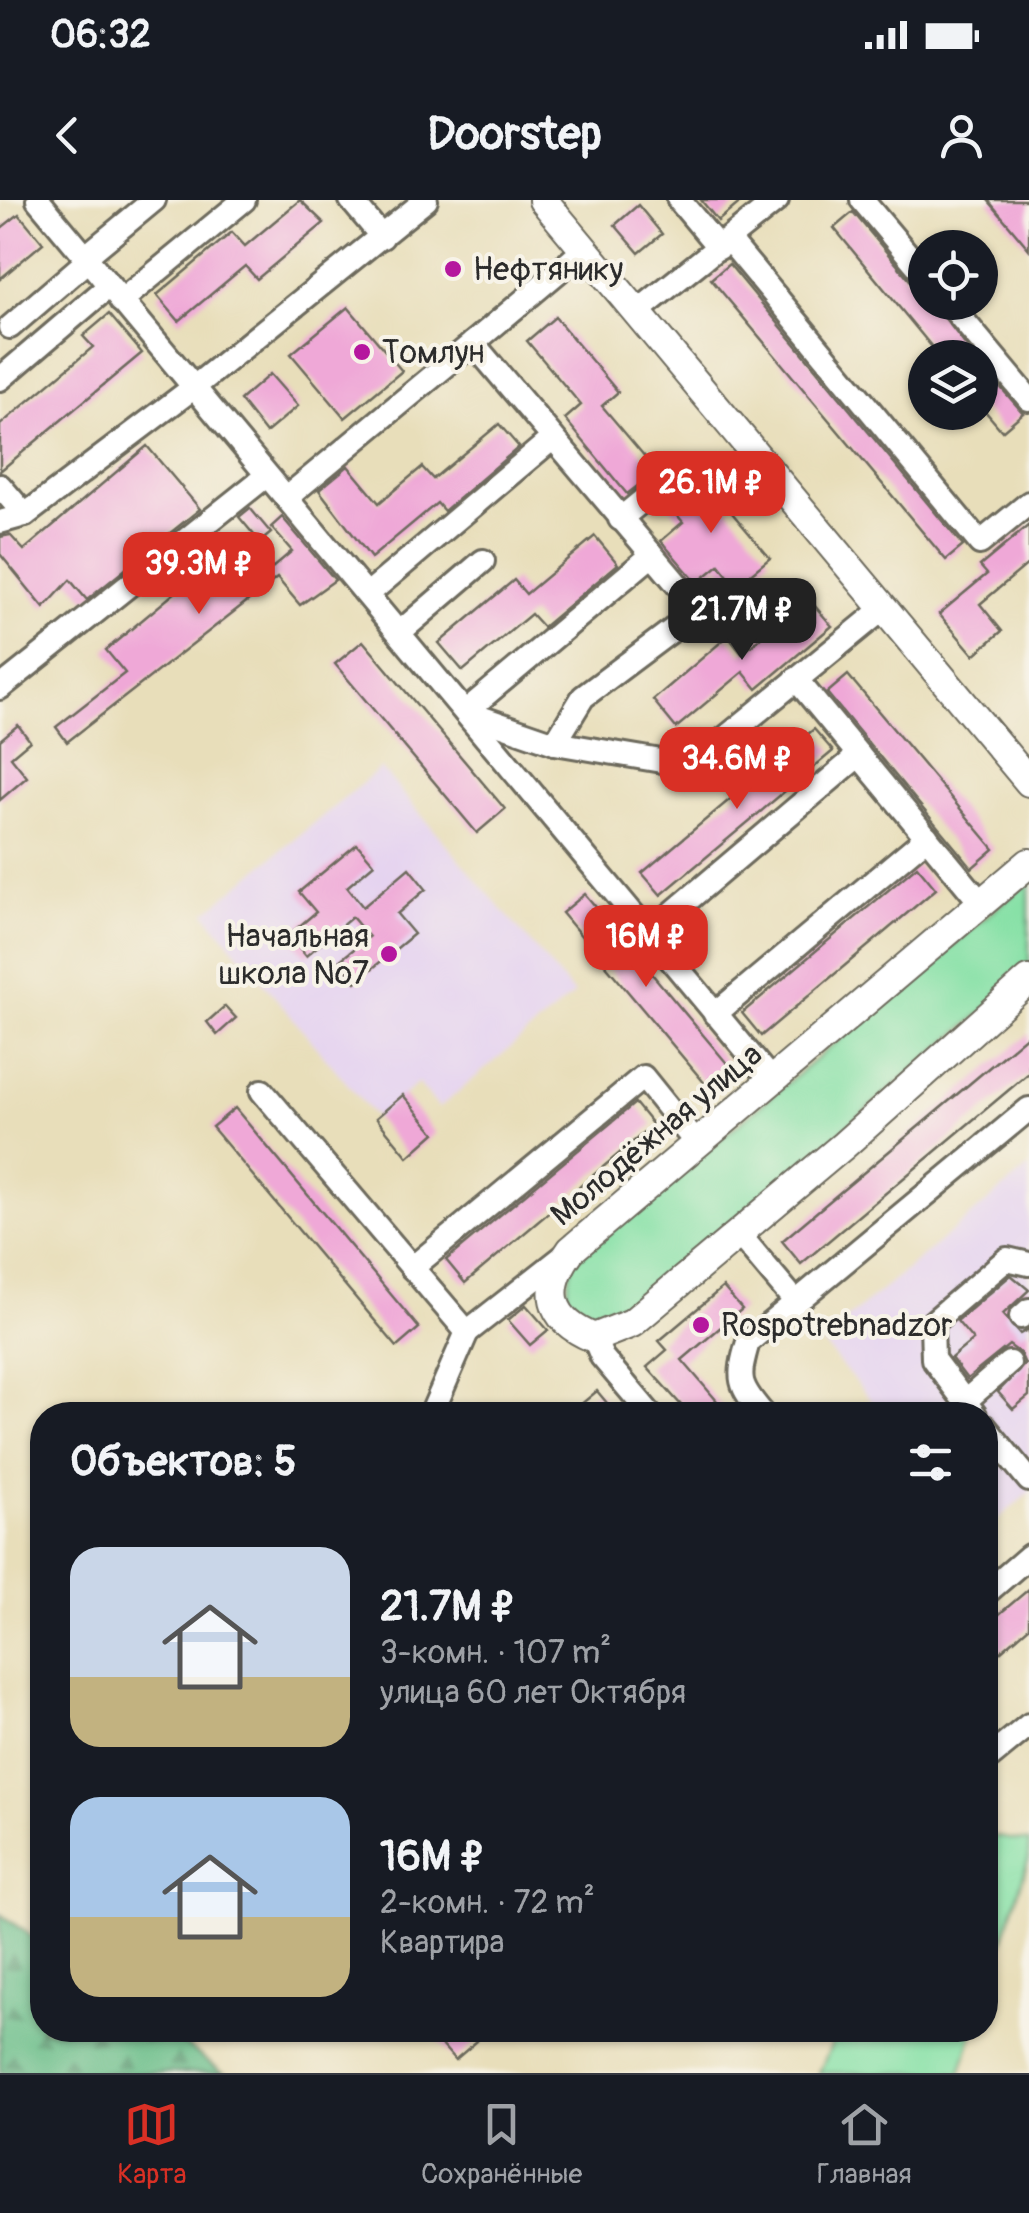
<!DOCTYPE html>
<html lang="ru">
<meta charset="utf-8">
<style>
:root{--surface:#171b24;--page:#20242c;--text:#f1f3f6;--muted:#9ea1a6;--line:#363941;--accent:#d93025}
body{margin:0;font-family:Pangolin,sans-serif;background:var(--page);color:var(--text);height:100vh;display:flex;flex-direction:column;font-size:38px;white-space:nowrap}
*{box-sizing:border-box;margin:0}
p{font-size:32px;color:var(--muted)}
.icon{flex:none;width:55px;height:55px;fill:none;stroke:currentColor;stroke-width:2;stroke-linecap:round;stroke-linejoin:round}
.map{position:relative;flex:1;overflow:hidden}
.sheet{position:absolute;left:30px;top:1202px;width:968px;height:640px;display:flex;flex-direction:column;background:var(--surface);border-radius:40px;box-shadow:0 2px 8px #0004}
.sheet>*{flex:none}
.controls{position:absolute;left:908px;top:30px;display:grid;gap:20px}
.controls a{display:grid;place-items:center;width:90px;height:90px;border-radius:50%;background:var(--surface);box-shadow:0 2px 8px #0004;font-size:50px}
.price{position:absolute;translate:-50% -85px;padding:0 22px;border-radius:20px;background:var(--accent);color:#fff;font-size:32px;line-height:65px;filter:drop-shadow(0 2px 5px #0008)}
.price::after{content:'';position:absolute;left:50%;top:60px;width:30px;height:22px;margin-left:-15px;background:inherit;clip-path:polygon(0 0,100% 0,50% 100%)}
.price.on{background:#222;color:#fff}
ul{padding:0;list-style:none}
li{display:flex;align-items:center;gap:30px;height:250px;padding:0 40px}
li span{display:grid;place-items:center;flex:none;width:280px;height:200px;border-radius:30px;color:#555}
li>.icon{margin-inline-start:auto}
span .icon{width:120px;height:120px;fill:#fffc;stroke-width:1}
li b{font-size:42px}
h2{display:flex;justify-content:space-between;align-items:center;height:120px;padding:0 40px;font-size:42px}
.status{display:flex;justify-content:space-between;align-items:center;height:70px;padding:0 50px;background:var(--surface);direction:ltr}
.status svg{height:28px;fill:currentColor}
header{display:flex;justify-content:space-between;align-items:center;height:130px;padding:0 40px;background:var(--surface);font-size:45px;font-weight:700}
.menu{display:flex;justify-content:space-around;align-items:center;height:140px;border-top:2px solid var(--line);background:var(--surface);font-size:28px;color:var(--muted)}
.menu a{display:grid;justify-items:center;gap:5px}
.menu .on{color:var(--accent)}
.map>svg:first-child{display:block}
.built{fill:#e5d3f0}
.green{fill:#88e1a7;stroke:#5a8669;stroke-width:2.5}
.forest{fill:url(#forest-firs);stroke:#4c755c;stroke-width:2.5}
.building{fill:#efa8d7}
.lines{fill:none;stroke-linecap:round;stroke-linejoin:round}
.minor-casing{stroke:#6d6a5d;stroke-width:28}
.major-casing{stroke:#6d6a5d;stroke-width:32}
.minor{stroke:#fff;stroke-width:22}
.major{stroke:#fff;stroke-width:28}
.poi-dot{fill:#b5179e;stroke:#f7f3e8;stroke-width:4}
.labels{text-anchor:middle;stroke-width:8;stroke-linejoin:round;paint-order:stroke}
.poi-label{font-size:32px;fill:#2b2b2b;stroke:#f7f3e8;text-anchor:start}
.street-label{font-size:32px;fill:#2b2b2b;stroke:#f7f3e8}
</style>
<div class="status"><b>06:32</b><svg viewBox="0 0 49 12"><path d="M0 12V9h3v3zM5 12V6h3v6zM10 12V3h3v9zM15 12V0h3v12zM26 1h20v11H26zM47 4h2v5h-2z"/></svg></div>
<header><svg class="icon" aria-label="back" viewBox="0 0 24 24"><path d="M15 5l-7 7 7 7"/></svg>Doorstep<svg class="icon" aria-label="person" viewBox="0 0 24 24"><circle cx="12" cy="8" r="4"/><path d="M4 21q1-7 8-7t8 7"/></svg></header>
<div class="map">
<svg width="1029" height="1873" viewBox="0 0 1029 1873">
<defs>
<pattern id="forest-firs" width="22" height="20" patternUnits="userSpaceOnUse" patternTransform="scale(2.5)"><rect width="22" height="20" fill="#6ebf8c"/><path d="M5 1l3.5 6h-7zM16 11l3.5 6h-7z" fill="#5b9b73"/></pattern>
</defs>
<rect width="100%" height="100%" fill="#f7f3e8"/>
<filter id="ink" filterUnits="userSpaceOnUse"><feTurbulence type="fractalNoise" baseFrequency=".01" numOctaves="2"/><feDisplacementMap in="SourceGraphic" scale="20" xChannelSelector="R" yChannelSelector="G"/><feConvolveMatrix kernelMatrix="1 2 1 2 8 2 1 2 1" color-interpolation-filters="sRGB"/></filter>
<filter id="wash" filterUnits="userSpaceOnUse"><feTurbulence type="fractalNoise" baseFrequency=".0048" numOctaves="4" result="noise"/><feDisplacementMap in="SourceGraphic" scale="40" xChannelSelector="R" yChannelSelector="G"/><feGaussianBlur stdDeviation="2.25" result="paint"/><feColorMatrix in="noise" values="0 0 0 0 0 0 0 0 0 0 0 0 0 0 0 0 0 1.4 0 .05"/><feComposite in="paint" operator="in"/></filter>
<g filter="url(#wash)">
<rect width="100%" height="100%" fill="#e8deba"/>
<g class="built">
<polygon points="381,568 574,794 439,908 418,883 376,918 205,713"/>
<polygon points="1029,967 1029,1293 985,1330 985,1215 883,1215 821,1141"/>
</g>
<g class="green">
<path d="M 1029,681 L 1029,773 L 617,1120 C 591,1126 583,1123 565,1102 L 572,1063 Z"/>
<polygon points="985,1635 1029,1642 1029,1658 985,1797"/>
<polygon points="838,1830 974,1830 961,1873 819,1873"/>
</g>
<polygon class="forest" points="0,1714 42,1744 42,1830 164,1830 224,1873 0,1873"/>
<g id="blocks">
<g class="building">
<polygon points="300,0 324,23 257,79 245,66 179,121 157,95 232,32 245,46"/>
<polygon points="701,0 743,0 718,21"/>
<polygon points="988,0 1029,0 1029,49"/>
<polygon points="638,5 662,34 639,53 615,25"/>
<polygon points="853,12 914,85 923,90 925,102 933,102 975,158 941,158 834,28"/>
<polygon points="19,14 43,43 0,79 0,29"/>
<polygon points="729,64 963,346 946,360 711,79"/>
<polygon points="348,107 402,171 345,218 291,154"/>
<polygon points="109,114 142,153 0,271 0,225 93,147 83,136"/>
<polygon points="555,117 618,192 602,206 657,271 627,294 565,219 581,205 527,141"/>
<polygon points="980,164 1023,213 1002,231 980,205"/>
<polygon points="270,174 298,206 266,233 240,200"/>
<polygon points="499,224 519,247 444,311 437,303 371,358 319,290 348,266 379,303 422,267 433,279"/>
<polygon points="147,246 200,309 87,400 70,380 44,408 0,354 0,337 10,335 24,350"/>
<polygon points="700,275 770,358 736,386 719,365 697,383 661,341 683,322 667,303"/>
<polygon points="250,308 271,333 260,342 239,317"/>
<polygon points="282,317 335,380 300,405 277,378 67,542 56,527 125,473 106,450 231,346 253,372 265,362 271,369 292,351 271,327"/>
<polygon points="1029,325 1029,363 980,404 1002,431 974,455 939,414 987,374 980,366"/>
<polygon points="595,336 618,364 543,427 531,414 463,471 439,443 514,380 526,394"/>
<polygon points="808,398 832,426 757,489 743,472 676,528 653,500 728,436 742,454"/>
<polygon points="363,441 505,609 477,633 335,464"/>
<polygon points="848,475 994,649 972,668 827,493"/>
<polygon points="18,525 30,541 11,557 27,577 0,600 0,540"/>
<polygon points="814,529 833,551 661,695 642,673"/>
<polygon points="357,644 374,664 347,687 363,707 409,668 426,689 397,714 414,734 356,782 339,761 369,737 352,717 306,756 289,735 316,712 299,692"/>
<polygon points="917,666 936,689 761,836 742,813"/>
<polygon points="585,694 730,867 707,886 562,713"/>
<polygon points="225,806 236,818 217,835 207,822"/>
<polygon points="1029,834 1029,873 801,1064 782,1041"/>
<polygon points="403,895 435,933 408,957 376,918"/>
<polygon points="635,903 653,925 465,1083 446,1060"/>
<polygon points="235,908 419,1128 397,1147 212,927"/>
<polygon points="1011,1075 1029,1090 1003,1114 1020,1134 1029,1129 1029,1196 1013,1209 998,1192 1025,1164 1020,1153 1009,1145 967,1179 951,1158 973,1140 957,1121"/>
<polygon points="723,1087 742,1109 682,1160 729,1215 690,1215 647,1167 667,1150 659,1141"/>
<polygon points="526,1105 548,1130 530,1145 508,1120"/>
<polygon points="597,1191 617,1215 568,1215"/>
<polygon points="1029,1389 1029,1427 985,1465 985,1426"/>
<polygon points="429,1830 468,1830 477,1841 455,1860"/>
</g>
</g>
</g>
<g filter="url(#ink)">
<use href="#blocks" fill-opacity="0" stroke="#6d6a5d" stroke-width="2.5"/>
<g class="lines">
<defs>
<g id="minor">
<polyline points="38,0 772,881"/>
<polyline points="351,0 382,37"/>
<polyline points="679,0 719,48"/>
<polyline points="862,0 925,75"/>
<polyline points="729,40 980,343 1029,303"/>
<polyline points="85,57 154,0"/>
<polyline points="121,101 244,0"/>
<polyline points="948,102 1029,199"/>
<polyline points="637,112 777,0"/>
<polyline points="10,127 88,60"/>
<polyline points="0,179 109,86"/>
<polyline points="0,286 25,315"/>
<polyline points="286,298 473,143"/>
<polyline points="620,319 642,301"/>
<polyline points="0,322 25,315 193,188 426,0"/>
<polyline points="368,394 553,238"/>
<polyline points="400,432 483,361"/>
<polyline points="796,479 981,703"/>
<polyline points="0,488 266,276"/>
<polyline points="465,512 652,355"/>
<polyline points="468,513 555,543 691,566 883,409"/>
<polyline points="555,543 583,497 699,410 473,143 584,50"/>
<polyline points="649,733 859,555"/>
<polyline points="715,814 927,637"/>
<polyline points="262,891 467,1132 564,1056"/>
<polyline points="738,1033 795,1101"/>
<polyline points="412,1068 643,877 697,944"/>
<polyline points="1021,1117 1029,1110"/>
<polyline points="594,1138 602,1157 651,1215"/>
<polyline points="964,1202 1009,1163"/>
<polyline points="431,1215 467,1132"/>
<path d="M 764,1215 C 738,1185 737,1179 748,1142 L 1029,909"/>
<polyline points="975,1215 933,1159 932,1123 1007,1059 1029,1064"/>
<polyline points="985,1227 1029,1280"/>
<polyline points="985,1394 1029,1356"/>
<polyline points="985,1561 1029,1525"/>
</g>
<g id="major">
<polyline points="543,0 1029,582"/>
<path d="M 1029,663 L 571,1050 C 543,1088 547,1119 594,1138 L 632,1123 L 844,945 L 1029,780"/>
</g>
</defs>
<use href="#minor" class="minor-casing"/>
<use href="#major" class="major-casing"/>
<use href="#minor" class="minor"/>
<use href="#major" class="major"/>
</g>
</g>
<g class="poi-dot">
<circle cx="453" cy="69" r="10"/>
<circle cx="362" cy="152" r="10"/>
<circle cx="389" cy="754" r="10"/>
<circle cx="701" cy="1125" r="10"/>
</g>
<g class="labels">
<g class="poi-label">
<text x="473" y="80">Нефтянику</text>
<text x="382" y="163">Томлун</text>
<text x="369" y="747" text-anchor="end">Начальная<tspan x="369" dy="37">школа №7</tspan></text>
<text x="721" y="1136">Rospotrebnadzor</text>
</g>
<g class="street-label">
<text transform="translate(656 934) rotate(-40)" y="11">Молодёжная улица</text>
</g>
</g>
</svg>
<div class="controls">
<a><svg class="icon" aria-label="locate" viewBox="0 0 24 24"><circle cx="12" cy="12" r="6"/><path d="M12 2v4M12 18v4M2 12h4M18 12h4"/></svg></a>
<a><svg class="icon" aria-label="layers" viewBox="0 0 24 24"><path d="M12 4l9 5-9 5-9-5zM3 14l9 5 9-5"/></svg></a>
</div>
<b class="price" style="left:711px;top:336px">26.1M ₽</b>
<b class="price" style="left:199px;top:417px">39.3M ₽</b>
<b class="price on" style="left:742px;top:463px">21.7M ₽</b>
<b class="price" style="left:737px;top:612px">34.6M ₽</b>
<b class="price" style="left:646px;top:790px">16M ₽</b>
<section class="sheet">
<h2>Объектов: 5<svg class="icon" aria-label="filters" viewBox="0 0 24 24"><path d="M4 7h16M4 17h16"/><circle cx="9" cy="7" r="2"/><circle cx="15" cy="17" r="2"/></svg></h2>
<ul>
<li><span style="background:linear-gradient(#c9d6e8 65%,#c2b280 0)"><svg class="icon" aria-label="home" viewBox="0 0 24 24"><path d="M3 11l9-7 9 7M6 9v11h12V9"/></svg></span><div><b>21.7M ₽</b><p>3-комн. · 107 m²</p><p>улица 60 лет Октября</p></div></li>
<li><span style="background:linear-gradient(#a9c7e8 60%,#c2b280 0)"><svg class="icon" aria-label="home" viewBox="0 0 24 24"><path d="M3 11l9-7 9 7M6 9v11h12V9"/></svg></span><div><b>16M ₽</b><p>2-комн. · 72 m²</p><p>Квартира</p></div></li>
</ul>
</section>
</div>
<nav class="menu">
<a class="on"><svg class="icon" aria-label="map" viewBox="0 0 24 24"><path d="M3 6l6-2 6 2 6-2v14l-6 2-6-2-6 2zM9 4v14M15 6v14"/></svg>Карта</a>
<a><svg class="icon" aria-label="saved" viewBox="0 0 24 24"><path d="M7 4h10v16l-5-4-5 4z"/></svg>Сохранённые</a>
<a><svg class="icon" aria-label="home" viewBox="0 0 24 24"><path d="M3 11l9-7 9 7M6 9v11h12V9"/></svg>Главная</a>
</nav>
